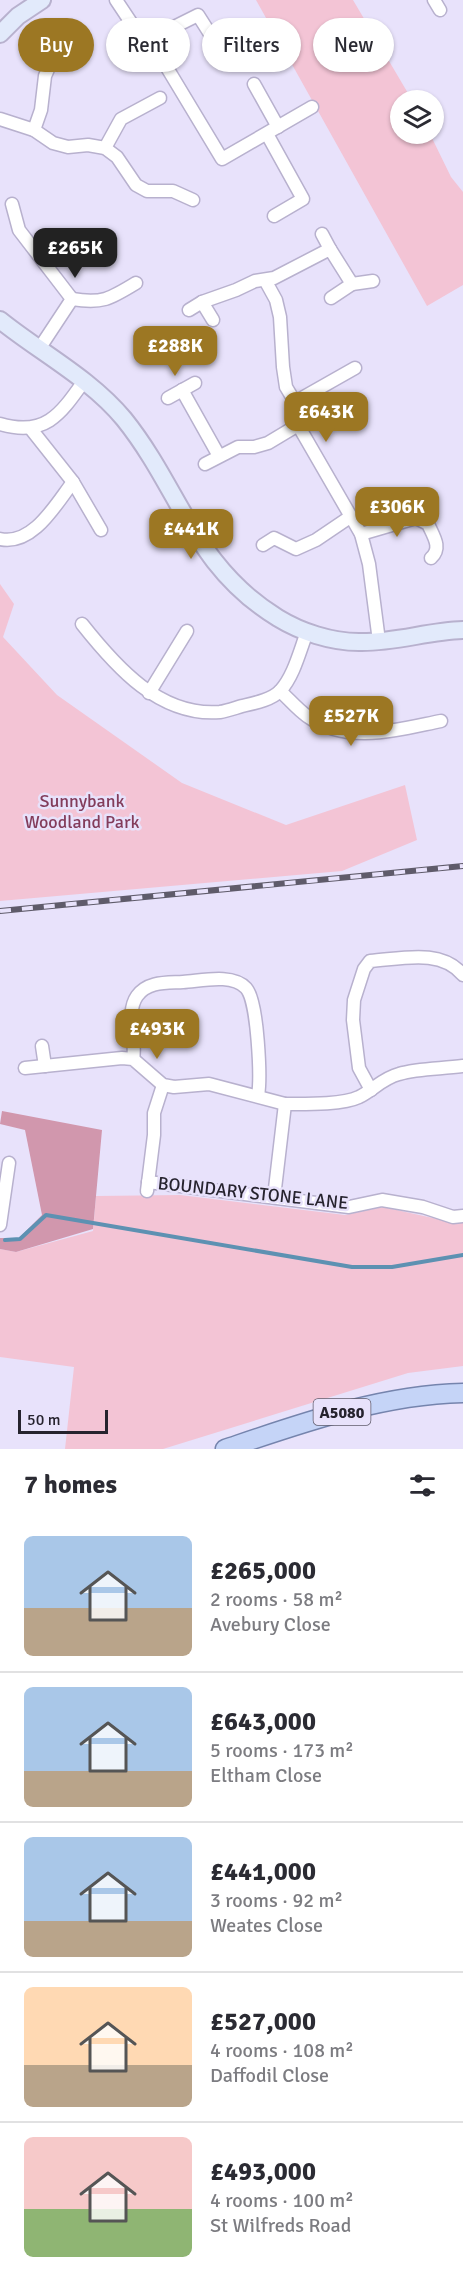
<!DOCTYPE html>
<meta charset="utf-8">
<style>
:root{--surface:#fff;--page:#f7f7f7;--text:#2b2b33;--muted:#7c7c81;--line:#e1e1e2;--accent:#9c7723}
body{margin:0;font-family:Signika,sans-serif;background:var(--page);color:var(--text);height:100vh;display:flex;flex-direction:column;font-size:22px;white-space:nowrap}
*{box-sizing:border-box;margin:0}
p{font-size:20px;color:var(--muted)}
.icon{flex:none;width:33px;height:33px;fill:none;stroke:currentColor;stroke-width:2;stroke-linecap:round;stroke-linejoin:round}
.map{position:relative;height:1449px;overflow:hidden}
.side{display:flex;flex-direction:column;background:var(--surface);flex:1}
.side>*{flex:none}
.hud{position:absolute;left:18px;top:18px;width:428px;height:54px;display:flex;gap:12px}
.tools{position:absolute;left:390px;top:90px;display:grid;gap:12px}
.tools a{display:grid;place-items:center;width:54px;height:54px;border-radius:50%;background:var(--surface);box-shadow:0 2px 4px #0004;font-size:30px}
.scale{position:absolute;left:18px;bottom:15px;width:90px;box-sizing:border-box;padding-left:6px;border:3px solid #26232e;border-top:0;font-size:16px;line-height:21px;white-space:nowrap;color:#26232e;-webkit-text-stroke:4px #e8e2fb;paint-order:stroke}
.price{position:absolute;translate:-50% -51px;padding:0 14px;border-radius:12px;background:var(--accent);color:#fff;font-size:20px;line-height:39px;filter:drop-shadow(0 2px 3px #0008)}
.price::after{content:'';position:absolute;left:50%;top:36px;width:18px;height:14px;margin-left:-9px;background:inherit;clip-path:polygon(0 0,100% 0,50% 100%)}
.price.active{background:#222;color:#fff}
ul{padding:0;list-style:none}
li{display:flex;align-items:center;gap:18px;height:150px;padding:0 24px}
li+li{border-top:2px solid var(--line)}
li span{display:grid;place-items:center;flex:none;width:168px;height:120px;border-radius:9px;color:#555}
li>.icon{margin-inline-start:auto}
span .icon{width:72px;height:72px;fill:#fffc;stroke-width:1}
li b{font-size:26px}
h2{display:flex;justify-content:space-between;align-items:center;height:72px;padding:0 24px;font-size:26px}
.chip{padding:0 21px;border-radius:27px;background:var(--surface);box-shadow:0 2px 4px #0004;font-size:21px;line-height:54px}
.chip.active{background:var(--accent);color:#fff}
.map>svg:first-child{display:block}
.green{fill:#f3c4d5}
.forest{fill:#d197ad}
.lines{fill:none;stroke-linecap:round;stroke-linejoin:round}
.stream{stroke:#5d91b2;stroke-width:4}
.street-casing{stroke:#b8b1ce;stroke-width:15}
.secondary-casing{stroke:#b8b1ce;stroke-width:20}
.primary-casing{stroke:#7584ad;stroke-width:21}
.street{stroke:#fff;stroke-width:12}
.secondary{stroke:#e2eafb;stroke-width:16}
.primary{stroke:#c5d4f7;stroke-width:18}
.rail-casing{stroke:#5f5b6a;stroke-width:6}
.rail{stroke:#e8e2fb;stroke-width:4;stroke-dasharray:11;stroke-linecap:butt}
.labels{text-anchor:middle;stroke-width:5;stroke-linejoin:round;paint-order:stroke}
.shield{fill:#e8e2fb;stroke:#605c6c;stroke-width:1.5}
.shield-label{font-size:16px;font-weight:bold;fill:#26232e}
.park-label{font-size:18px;fill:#833c5b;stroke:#e8e2fb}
.street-label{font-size:18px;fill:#26232e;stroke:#e8e2fb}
</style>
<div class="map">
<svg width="463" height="1449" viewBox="0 0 463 1449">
<rect width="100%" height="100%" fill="#e8e2fb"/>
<g class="green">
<polygon points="256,0 353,0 412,100 400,100 400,134 430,134 451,177 463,192 463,285 427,306"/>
<polygon points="0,584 14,604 3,637 57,695 182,783 286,825 405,785 417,840 342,871 0,901"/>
<polygon points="180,1195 345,1215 383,1207 451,1222 463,1221 463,1366 408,1373 163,1449 65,1449 74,1367 0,1357 0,1249 16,1252 93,1231 96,1196"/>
</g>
<polygon class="forest" points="2,1111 102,1130 93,1229 16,1252 0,1249 0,1238 19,1238 42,1215 25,1130 0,1124"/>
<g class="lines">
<polyline class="stream" points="5,1240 20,1239 46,1215 352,1267 392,1267 463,1255"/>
<defs>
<g id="street">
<polyline points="116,0 144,42 166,66 222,159 312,107"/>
<polyline points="434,0 440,10"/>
<polyline points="144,42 198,15 226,59"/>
<polyline points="254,84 278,127"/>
<polyline points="0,119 34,130 53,143 68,147 88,145 105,148 117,157 136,185 147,191 173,191 193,200"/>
<polyline points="34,130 41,110 45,76 52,60 75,46"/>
<polyline points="267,134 303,199 274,216"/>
<polyline points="105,148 121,119 160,98"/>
<polyline points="12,204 19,230 72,299 39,349"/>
<polyline points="322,234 330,249"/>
<polyline points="265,280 276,300 280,317 283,367 286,387 295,402"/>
<polyline points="331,298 352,284"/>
<path d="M 72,299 C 102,304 110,299 136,283"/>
<polyline points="202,302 213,320"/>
<polyline points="189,310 202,302 236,290 255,281 274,278 330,249 352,284 373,281"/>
<polyline points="355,368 295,402 298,425 361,534 369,564 379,641"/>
<polyline points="182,390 219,456"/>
<polyline points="168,398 195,383"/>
<path d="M 0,424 C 45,437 60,415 84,381"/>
<polyline points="31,429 73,482 101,530"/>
<polyline points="205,464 238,447 254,447 268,443 298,425"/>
<path d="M 361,534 L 416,518 L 428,524 C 434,537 442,548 431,558"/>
<path d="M 0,539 C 33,546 56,504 73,482"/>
<polyline points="263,545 274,538 296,549 316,540 350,517"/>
<path d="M 82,624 C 116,667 160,717 220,712 C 227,711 235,708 242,706 C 255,703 271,700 280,691 C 294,676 300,650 307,632"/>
<path d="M 280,691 C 289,699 297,709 307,716 C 348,745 396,730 441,721"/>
<polyline points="149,693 187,631"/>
<polyline points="42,1046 45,1066"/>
<path d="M 133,1059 C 137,1040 125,1013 137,996 C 148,981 167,983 183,982 C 201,981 232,973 246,988 C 258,1001 261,1078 258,1096"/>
<path d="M 25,1068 L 122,1058 L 133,1059 L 163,1085 L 174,1087 L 209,1084 L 285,1104 C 305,1104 342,1105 359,1097 C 373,1090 383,1078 399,1074 C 419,1068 442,1069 463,1066"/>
<path d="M 371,1090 L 359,1068 L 353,1020 L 354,1000 L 364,969 L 370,961 C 401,959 441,948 463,975"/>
<polyline points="148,1182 349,1207 382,1200 423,1207 453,1217 463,1216"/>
<polyline points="147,1191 154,1135 154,1113 163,1085"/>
<polyline points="274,1197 285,1104"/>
<polyline points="0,1225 9,1163"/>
</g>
<g id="secondary">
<polyline points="0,34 18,16 42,0"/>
<path d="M 0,320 C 41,353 90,378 124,419 C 181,490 193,566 278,618 C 301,632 331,642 359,642 C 394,643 428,631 463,630"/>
</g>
<path id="primary" d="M 225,1449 C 302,1423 380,1395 463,1393"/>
</defs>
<use href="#street" class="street-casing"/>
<use href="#secondary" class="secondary-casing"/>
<use href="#primary" class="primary-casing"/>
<use href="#street" class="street"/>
<use href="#secondary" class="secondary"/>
<use href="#primary" class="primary"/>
<defs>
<polyline id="rail" points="0,911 463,866"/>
</defs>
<use href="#rail" class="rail-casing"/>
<use href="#rail" class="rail"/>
</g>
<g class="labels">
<rect class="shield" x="313.5" y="1399" width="57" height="26" rx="4.5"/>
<g class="shield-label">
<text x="342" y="1418">A5080</text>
</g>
<g class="park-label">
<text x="82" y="807">Sunnybank<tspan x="82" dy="21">Woodland Park</tspan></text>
</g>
<g class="street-label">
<text transform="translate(253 1193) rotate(6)" y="6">BOUNDARY STONE LANE</text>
</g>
</g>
</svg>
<div class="tools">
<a><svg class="icon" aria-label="layers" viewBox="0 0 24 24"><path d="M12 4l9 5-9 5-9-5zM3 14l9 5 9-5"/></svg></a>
</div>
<div class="scale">50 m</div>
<b class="price active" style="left:75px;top:279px">£265K</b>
<b class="price" style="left:175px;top:377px">£288K</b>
<b class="price" style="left:326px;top:443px">£643K</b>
<b class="price" style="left:397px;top:538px">£306K</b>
<b class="price" style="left:191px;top:560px">£441K</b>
<b class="price" style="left:351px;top:747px">£527K</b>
<b class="price" style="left:157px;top:1060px">£493K</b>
<div class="hud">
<a class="chip active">Buy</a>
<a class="chip">Rent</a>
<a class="chip">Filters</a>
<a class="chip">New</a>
</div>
</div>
<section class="side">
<h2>7 homes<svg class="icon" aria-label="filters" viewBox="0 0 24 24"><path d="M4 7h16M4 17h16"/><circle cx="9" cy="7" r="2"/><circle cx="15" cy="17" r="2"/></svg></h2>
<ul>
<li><span style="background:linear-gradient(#a9c7e8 60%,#b9a48a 0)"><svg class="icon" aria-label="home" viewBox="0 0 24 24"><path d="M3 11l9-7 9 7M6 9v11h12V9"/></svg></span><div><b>£265,000</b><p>2 rooms · 58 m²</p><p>Avebury Close</p></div></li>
<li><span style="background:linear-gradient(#a9c7e8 70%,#b9a48a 0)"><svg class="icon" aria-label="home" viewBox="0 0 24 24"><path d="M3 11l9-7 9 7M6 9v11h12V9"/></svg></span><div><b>£643,000</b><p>5 rooms · 173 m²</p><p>Eltham Close</p></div></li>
<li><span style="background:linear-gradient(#a9c7e8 70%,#b9a48a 0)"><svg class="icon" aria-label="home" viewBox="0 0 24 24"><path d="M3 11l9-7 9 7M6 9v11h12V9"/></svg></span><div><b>£441,000</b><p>3 rooms · 92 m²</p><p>Weates Close</p></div></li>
<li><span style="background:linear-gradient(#ffd9b3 65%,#b9a48a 0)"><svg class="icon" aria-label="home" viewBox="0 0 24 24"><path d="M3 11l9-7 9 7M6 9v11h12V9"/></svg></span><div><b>£527,000</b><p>4 rooms · 108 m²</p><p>Daffodil Close</p></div></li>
<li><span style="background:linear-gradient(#f6c9c9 60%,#8fb573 0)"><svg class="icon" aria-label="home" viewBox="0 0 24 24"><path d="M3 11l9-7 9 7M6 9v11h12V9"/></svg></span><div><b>£493,000</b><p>4 rooms · 100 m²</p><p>St Wilfreds Road</p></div></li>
</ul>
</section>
